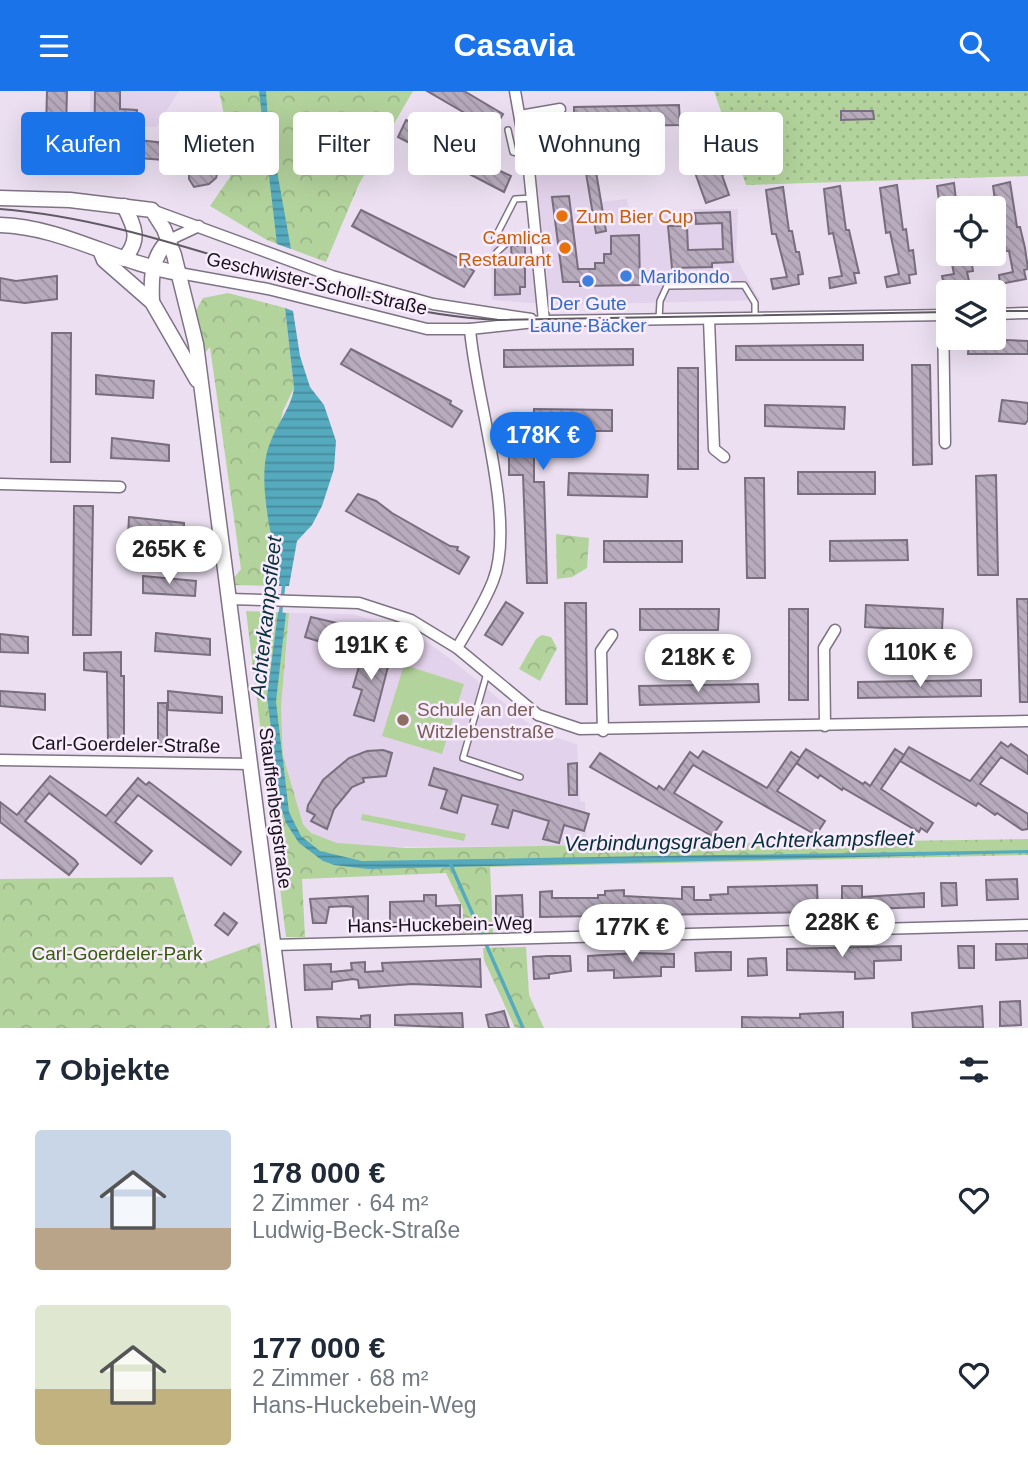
<!DOCTYPE html>
<html lang="de">
<meta charset="utf-8">
<style>
:root{--surface:#fff;--page:#f2f2f3;--text:#1f2937;--muted:#747a83;--accent:#1a73e8}
body{margin:0;font-family:Arial,sans-serif;background:var(--page);color:var(--text);height:100vh;display:flex;flex-direction:column;font-size:26px;white-space:nowrap}
*{box-sizing:border-box;margin:0}
p{font-size:23px;color:var(--muted)}
.icon{flex:none;width:38px;height:38px;fill:none;stroke:currentColor;stroke-width:2;stroke-linecap:round;stroke-linejoin:round}
.map{position:relative;height:937px;overflow:hidden}
.panel{display:flex;flex-direction:column;background:var(--surface);flex:1}
.panel>*{flex:none}
.hud{position:absolute;left:21px;top:21px;width:987px;height:63px;display:flex;gap:14px}
.controls{position:absolute;left:936px;top:105px;display:grid;gap:14px}
.controls a{display:grid;place-items:center;width:70px;height:70px;border-radius:7px;background:var(--surface);box-shadow:0 7px 28px #0002;font-size:35px}
.price{position:absolute;translate:-50% -60px;padding:0 16px;border-radius:24px;background:#fff;color:#222;font-size:23px;line-height:46px;filter:drop-shadow(0 2px 4px #0008)}
.price::after{content:'';position:absolute;left:50%;top:42px;width:21px;height:16px;margin-left:-10px;background:inherit;clip-path:polygon(0 0,100% 0,50% 100%)}
.price.selected{background:var(--accent);color:#fff}
ul{padding:0;list-style:none}
li{display:flex;align-items:center;gap:21px;height:175px;padding:0 35px}
li span{display:grid;place-items:center;flex:none;width:196px;height:140px;border-radius:7px;color:#555}
li>.icon{margin-inline-start:auto}
span .icon{width:84px;height:84px;fill:#fffc;stroke-width:1}
li b{font-size:30px}
h2{display:flex;justify-content:space-between;align-items:center;height:84px;padding:0 35px;font-size:30px}
.pill{padding:0 24px;border-radius:7px;background:var(--surface);box-shadow:0 7px 28px #0002;font-size:24px;line-height:63px}
.pill.selected{background:var(--accent);color:#fff}
header{display:flex;justify-content:space-between;align-items:center;height:91px;padding:0 35px;background:var(--accent);color:#fff;font-size:32px;font-weight:700}
.map>svg:first-child{display:block}
.built{fill:#e3d2eb}
.park{fill:url(#park-crowns)}
.garden{fill:url(#garden-dots)}
.pitch{fill:#b3d39c}
.water{fill:url(#water-rules)}
.lines{fill:none;stroke-linecap:round;stroke-linejoin:round}
.stream{stroke:#56aabe;stroke-width:3.5}
.building{fill:url(#building-back-hatch);stroke:#796e7e;stroke-width:2}
.service-casing{stroke:#7e7384;stroke-width:8}
.minor-casing{stroke:#7e7384;stroke-width:13}
.tertiary-casing{stroke:#7e7384;stroke-width:17}
.service{stroke:#fff;stroke-width:5}
.minor{stroke:#fff;stroke-width:10}
.tertiary{stroke:#fff;stroke-width:14}
.tram{stroke:#615a64;stroke-width:2}
.food-dot{fill:#e8710a;stroke:#f9ecff;stroke-width:2.5}
.shop-dot{fill:#3f7fe0;stroke:#f9ecff;stroke-width:2.5}
.education-dot{fill:#8d6e63;stroke:#f9ecff;stroke-width:2.5}
.labels{text-anchor:middle;stroke-width:5;stroke-linejoin:round;paint-order:stroke}
.food-label{font-size:19px;fill:#c56008;stroke:#f9ecff;text-anchor:start}
.shop-label{font-size:19px;fill:#366cbe;stroke:#f9ecff;text-anchor:start}
.street-label{font-size:19px;fill:#18141a;stroke:#f9ecff}
.education-label{font-size:19px;fill:#785e54;stroke:#f9ecff;text-anchor:start}
.park-label{font-size:19px;fill:#365e0a;stroke:#f9ecff}
.water-label{font-size:21px;font-style:italic;fill:#07313a;stroke:#f9ecff}
</style>
<header><svg class="icon" aria-label="menu" viewBox="0 0 24 24"><path d="M4 6h16M4 12h16M4 18h16"/></svg>Casavia<svg class="icon" aria-label="search" viewBox="0 0 24 24"><circle cx="10" cy="10" r="6"/><path d="M15 15l6 6"/></svg></header>
<div class="map">
<svg width="1028" height="937" viewBox="0 0 1028 937">
<defs>
<pattern id="park-crowns" width="20" height="18" patternUnits="userSpaceOnUse" patternTransform="scale(1.75)"><rect width="20" height="18" fill="#b3d39c"/><path d="M2 6a3 3 0 1 1 6 0M12 15a3 3 0 1 1 6 0" fill="none" stroke="#99b486"/></pattern>
<pattern id="garden-dots" width="8" height="8" patternUnits="userSpaceOnUse" patternTransform="scale(1.75)"><rect width="8" height="8" fill="#b3d39c"/><path d="M2 2h.1M6 6h.1" fill="none" stroke="#99b486" stroke-width="1.8" stroke-linecap="round"/></pattern>
<pattern id="water-rules" width="6" height="5" patternUnits="userSpaceOnUse" patternTransform="scale(1.75)"><rect width="6" height="5" fill="#56aabe"/><path d="M0 2.5h6" fill="none" stroke="#46899a"/></pattern>
<pattern id="building-back-hatch" width="6" height="6" patternUnits="userSpaceOnUse" patternTransform="scale(1.75)"><rect width="6" height="6" fill="#b7abbd"/><path d="M-1 5l2 2M0 0l6 6M5-1l2 2" fill="none" stroke="#9d92a2"/></pattern>
</defs>
<rect width="100%" height="100%" fill="#ebdff1"/>
<g class="built">
<polygon points="90,0 179,0 156,36 90,34"/>
<polygon points="596,72 602,111 627,108 630,125 695,118 738,118 736,167 760,209 560,214 492,209 491,152 499,153 507,141 537,139 530,83"/>
<polygon points="289,522 353,523 399,537 424,549 457,573 540,642 577,653 580,710 585,711 587,755 364,756 337,752 311,742 303,733 283,665 281,616"/>
</g>
<g class="park">
<polygon points="219,0 413,0 359,93 326,171 267,149 210,115 230,86 227,39"/>
<polygon points="228,202 285,217 294,297 283,320 265,405 279,495 234,494 234,487 241,478 210,256 204,263 195,221 203,207"/>
<polygon points="556,443 589,447 587,477 572,486 557,488"/>
<polygon points="246,520 289,522 281,616 283,665 303,733 311,742 337,752 407,757 1028,748 1028,764 490,776 493,842 463,842 463,818 446,782 302,788 305,846 286,846"/>
<polygon points="542,544 551,546 557,557 540,590 519,578 536,548"/>
<polygon points="173,786 201,873 260,852 270,937 0,937 0,788"/>
<polygon points="526,856 529,904 544,937 515,937 484,869 483,857"/>
</g>
<polygon class="garden" points="714,0 1028,0 1028,85 746,94"/>
<g class="pitch">
<polygon points="404,574 464,593 442,663 382,645"/>
<polygon points="362,723 466,743 464,750 361,729"/>
</g>
<g class="water">
<polygon points="259,0 266,0 268,30 291,158 277,153"/>
<path d="M 285,217 L 293,220 L 300,265 L 310,296 L 324,314 L 336,350 L 334,378 L 322,415 L 312,434 L 297,450 L 289,495 L 279,495 C 275,455 261,412 265,372 C 269,340 291,321 294,297 Z"/>
<polygon points="278,521 286,522 276,611 289,721 301,745 320,760 362,770 1028,759 1028,762 368,778 334,774 323,770 299,752 286,732 281,716 267,606"/>
</g>
<g class="lines">
<g class="stream">
<polyline points="280,526 284,492"/>
<polyline points="450,772 523,937"/>
</g>
</g>
<g class="building">
<polygon points="47,0 67,0 65,76 45,76"/>
<polygon points="95,0 120,0 120,18 137,19 137,34 114,34 114,70 94,70"/>
<polygon points="427,0 464,0 503,23 494,39"/>
<polygon points="679,14 680,34 575,36 582,73 570,76 563,26 574,24 574,16"/>
<polygon points="841,20 873,20 874,28 841,29"/>
<polygon points="552,28 564,77 550,79 541,30"/>
<polygon points="406,29 428,40 426,44 511,85 504,101 398,46"/>
<polygon points="188,31 207,41 217,57 227,59 228,73 219,76 216,87 209,93 194,96 189,88 189,59 181,43"/>
<polygon points="701,35 708,65 726,59 733,80 722,84 729,104 706,112 681,43"/>
<polygon points="138,49 165,52 164,69 138,67"/>
<polygon points="595,75 606,140 596,142 585,76"/>
<polygon points="1010,91 1017,136 1020,136 1025,157 1028,178 1024,179 1026,188 1000,193 999,184 1013,181 1009,160 1006,160 1002,139 999,140 993,95"/>
<polygon points="954,92 957,117 948,117 948,146 944,146 937,95"/>
<polygon points="897,94 903,139 906,138 909,160 913,159 916,183 909,184 910,192 887,196 885,186 899,183 890,141 886,142 880,97"/>
<polygon points="840,95 846,139 849,139 859,182 854,182 856,192 830,197 829,187 842,185 833,142 829,143 824,98"/>
<polygon points="783,96 789,140 792,140 796,161 799,161 803,183 798,184 799,193 773,198 771,188 787,186 776,143 772,143 766,99"/>
<polygon points="569,105 578,178 595,178 595,172 604,172 604,163 611,163 611,145 639,144 640,194 580,195 580,191 563,191 552,106"/>
<polygon points="361,119 464,170 462,173 474,180 464,196 352,135"/>
<polygon points="730,121 733,171 712,172 712,176 672,177 668,135 687,135 688,159 723,158 722,132 696,133 695,122"/>
<polygon points="511,155 525,155 525,196 520,196 520,203 495,204 495,171 512,171"/>
<polygon points="950,163 970,163 973,180 967,181 969,190 944,194 942,185 954,183"/>
<polygon points="57,185 57,208 25,212 0,209 0,187 16,190"/>
<polygon points="52,242 71,242 70,371 51,371"/>
<polygon points="1005,249 1028,250 1028,263 968,263 969,252"/>
<polygon points="831,254 863,254 863,269 736,269 736,255"/>
<polygon points="351,258 451,310 450,313 462,320 452,336 341,273"/>
<polygon points="633,258 633,274 504,276 504,259"/>
<polygon points="912,274 930,274 932,373 913,374"/>
<rect x="678" y="277" width="20" height="101"/>
<polygon points="96,284 154,290 153,307 96,303"/>
<polygon points="1002,309 1028,312 1028,329 1025,333 999,330"/>
<polygon points="765,314 845,316 844,338 765,335"/>
<polygon points="534,318 612,319 612,340 534,340 534,391 544,391 547,492 527,492 523,384 509,384 509,347 510,327 534,327"/>
<polygon points="112,347 169,354 169,370 111,367"/>
<rect x="798" y="381" width="77" height="22"/>
<polygon points="569,382 648,384 647,406 568,404"/>
<polygon points="996,384 998,484 978,484 976,385"/>
<polygon points="745,387 764,387 765,487 747,487"/>
<polygon points="358,403 376,410 392,422 450,455 458,456 457,459 469,466 459,483 346,420"/>
<polygon points="74,415 93,415 91,544 73,544"/>
<polygon points="129,426 184,432 184,447 128,444"/>
<polygon points="907,449 908,469 830,470 830,450"/>
<rect x="604" y="450" width="78" height="21"/>
<polygon points="143,485 196,490 195,505 143,502"/>
<polygon points="1017,508 1028,508 1028,611 1020,611"/>
<polygon points="506,511 523,522 502,554 485,544"/>
<polygon points="565,512 586,512 587,613 566,613"/>
<polygon points="866,514 943,518 942,540 865,536"/>
<polygon points="640,518 719,518 718,539 640,539"/>
<rect x="789" y="518" width="19" height="91"/>
<polygon points="311,526 354,536 350,550 329,544 328,550 322,548 321,551 305,546"/>
<polygon points="156,542 210,548 210,564 155,560"/>
<polygon points="0,543 28,546 28,562 0,561"/>
<polygon points="365,555 386,561 384,566 390,568 374,630 354,624 362,599 353,596"/>
<polygon points="121,561 121,585 124,585 124,653 108,653 107,581 84,579 84,562"/>
<polygon points="981,589 981,605 858,607 858,591"/>
<polygon points="758,593 759,611 640,614 639,595"/>
<polygon points="0,600 45,603 45,619 0,615"/>
<polygon points="168,600 222,606 222,622 168,619"/>
<rect x="158" y="612" width="9" height="41"/>
<polygon points="1001,651 1008,656 1011,653 1028,665 1028,683 1001,666 980,693 1028,723 1028,738 1022,739 997,722 995,724 978,712 976,715 900,670 909,656 970,690"/>
<polygon points="806,658 863,693 865,691 870,695 895,658 904,664 881,698 933,732 927,741 921,737 919,741 843,697 842,699 820,684 818,687 796,672"/>
<polygon points="383,659 392,662 386,685 363,687 364,691 352,696 334,718 327,738 311,730 315,724 307,720 308,714 323,689 349,667 367,660"/>
<polygon points="703,660 767,697 791,661 800,667 777,700 825,730 816,744 693,674 674,702 722,731 712,745 590,676 600,662 657,698 659,695 664,699 690,661 698,667"/>
<polygon points="577,672 577,704 569,704 568,673"/>
<polygon points="434,677 589,723 584,740 564,734 559,752 543,748 549,730 513,719 508,737 492,733 498,714 462,704 457,722 441,717 447,699 429,694"/>
<polygon points="50,685 106,725 138,687 146,694 149,691 241,761 231,774 138,704 115,731 152,760 141,773 49,702 25,730 75,769 78,773 69,784 0,731 0,711 17,724"/>
<polygon points="1017,788 1018,808 987,809 986,789"/>
<polygon points="941,792 956,792 957,814 942,815"/>
<polygon points="817,794 818,821 540,826 540,801 552,800 552,807 598,807 598,804 605,804 605,800 624,799 624,805 682,808 682,796 694,796 694,809 711,809 710,804 728,803 728,796"/>
<polygon points="842,795 862,795 862,806 924,802 924,816 871,818 871,815 842,815"/>
<polygon points="424,804 436,804 436,815 460,814 460,829 390,832 390,811 424,810"/>
<polygon points="522,804 523,826 496,827 496,805"/>
<polygon points="368,805 368,833 353,833 353,816 347,815 329,816 326,832 313,832 310,808"/>
<polygon points="224,822 237,832 228,844 215,834"/>
<polygon points="996,853 1028,853 1028,867 996,869"/>
<polygon points="901,855 901,869 874,870 874,887 855,888 855,881 787,879 787,858"/>
<polygon points="958,855 974,855 974,877 959,877"/>
<polygon points="713,861 731,861 731,879 696,880 695,862"/>
<polygon points="637,862 674,863 674,876 661,876 661,885 614,887 614,879 588,880 588,865"/>
<polygon points="548,865 570,865 571,880 549,883 549,887 534,888 533,866"/>
<polygon points="766,867 767,884 748,885 748,868"/>
<polygon points="480,868 481,896 412,893 359,897 358,889 353,888 332,891 332,898 305,899 304,874 331,873 331,881 352,879 351,872 365,871 365,881 383,880 382,872"/>
<polygon points="1020,910 1021,934 1000,935 1000,911"/>
<polygon points="982,915 983,936 913,937 912,922"/>
<polygon points="504,920 509,937 489,937 486,924"/>
<polygon points="843,921 843,937 742,937 742,926 800,927 800,923"/>
<polygon points="462,922 463,937 395,934 395,924"/>
<polygon points="370,924 370,937 318,937 317,926 361,928 361,925"/>
</g>
<g class="lines">
<defs>
<g id="service">
<polyline points="556,19 566,72"/>
<polyline points="508,39 513,61 525,64"/>
<polyline points="495,147 515,108 532,107"/>
<polyline points="497,161 511,148 534,146"/>
<polyline points="659,228 660,210 667,195 744,194 755,212 755,227"/>
<polyline points="487,582 463,667 520,686"/>
</g>
<g id="minor">
<polyline points="515,0 529,79 544,230"/>
<polyline points="520,25 560,18"/>
<polyline points="152,119 332,185 433,213 531,228"/>
<polyline points="169,149 199,135"/>
<polyline points="179,182 268,198 427,238 470,238 544,230 948,224"/>
<polyline points="994,223 1028,222"/>
<polyline points="943,224 945,352"/>
<polyline points="709,228 714,358 724,366"/>
<polyline points="0,393 120,396"/>
<polyline points="229,508 359,512 411,529 457,557 538,624 580,638 1028,630"/>
<path d="M 457,557 C 470,535 484,513 493,490 C 517,430 475,306 470,238"/>
<polyline points="825,635 824,557 835,539"/>
<polyline points="603,640 601,560 612,544"/>
<polyline points="0,669 251,673"/>
<polyline points="273,854 1028,834"/>
</g>
<g id="tertiary">
<polyline points="0,107 70,109 152,119 164,138 174,164 196,253 284,937"/>
<path d="M 124,115 C 135,137 141,148 124,168"/>
<path d="M 0,134 C 64,136 116,172 179,182"/>
<polyline points="100,159 104,169 152,211 197,289"/>
<path d="M 152,211 C 151,188 151,166 169,149"/>
</g>
</defs>
<use href="#service" class="service-casing"/>
<use href="#minor" class="minor-casing"/>
<use href="#tertiary" class="tertiary-casing"/>
<use href="#service" class="service"/>
<use href="#minor" class="minor"/>
<use href="#tertiary" class="tertiary"/>
<g class="tram">
<path d="M 0,118 C 170,131 327,220 498,229 L 948,221"/>
<polyline points="994,220 1028,220"/>
</g>
</g>
<g class="food-dot">
<circle cx="562" cy="125" r="7"/>
<circle cx="565" cy="157" r="7"/>
</g>
<g class="shop-dot">
<circle cx="626" cy="185" r="7"/>
<circle cx="588" cy="190" r="7"/>
</g>
<circle class="education-dot" cx="403" cy="629" r="7"/>
<g class="labels">
<g class="food-label">
<text x="576" y="132">Zum Bier Cup</text>
<text x="551" y="153" text-anchor="end">Camlica<tspan x="551" dy="22">Restaurant</tspan></text>
</g>
<g class="shop-label">
<text x="640" y="192">Maribondo</text>
<text x="588" y="219" text-anchor="middle">Der Gute<tspan x="588" dy="22">Laune Bäcker</tspan></text>
</g>
<g class="street-label">
<text transform="translate(317 192) rotate(13)" y="7">Geschwister-Scholl-Straße</text>
<text transform="translate(126 653) rotate(1)" y="7">Carl-Goerdeler-Straße</text>
<text transform="translate(276 717) rotate(83)" y="7">Stauffenbergstraße</text>
<text transform="translate(440 833) rotate(-1)" y="7">Hans-Huckebein-Weg</text>
</g>
<g class="education-label">
<text x="417" y="625">Schule an der<tspan x="417" dy="22">Witzlebenstraße</tspan></text>
</g>
<g class="park-label">
<text x="117" y="869">Carl-Goerdeler-Park</text>
</g>
<g class="water-label">
<text transform="translate(266 526) rotate(-84)" y="7">Achterkampsfleet</text>
<text transform="translate(739 750) rotate(-1)" y="7">Verbindungsgraben Achterkampsfleet</text>
</g>
</g>
</svg>
<div class="controls">
<a><svg class="icon" aria-label="locate" viewBox="0 0 24 24"><circle cx="12" cy="12" r="6"/><path d="M12 2v4M12 18v4M2 12h4M18 12h4"/></svg></a>
<a><svg class="icon" aria-label="layers" viewBox="0 0 24 24"><path d="M12 4l9 5-9 5-9-5zM3 14l9 5 9-5"/></svg></a>
</div>
<b class="price selected" style="left:543px;top:381px">178K €</b>
<b class="price" style="left:169px;top:495px">265K €</b>
<b class="price" style="left:371px;top:591px">191K €</b>
<b class="price" style="left:920px;top:598px">110K €</b>
<b class="price" style="left:698px;top:603px">218K €</b>
<b class="price" style="left:842px;top:868px">228K €</b>
<b class="price" style="left:632px;top:873px">177K €</b>
<div class="hud">
<a class="pill selected">Kaufen</a>
<a class="pill">Mieten</a>
<a class="pill">Filter</a>
<a class="pill">Neu</a>
<a class="pill">Wohnung</a>
<a class="pill">Haus</a>
</div>
</div>
<section class="panel">
<h2>7 Objekte<svg class="icon" aria-label="filters" viewBox="0 0 24 24"><path d="M4 7h16M4 17h16"/><circle cx="9" cy="7" r="2"/><circle cx="15" cy="17" r="2"/></svg></h2>
<ul>
<li><span style="background:linear-gradient(#c9d6e8 70%,#b9a48a 0)"><svg class="icon" aria-label="home" viewBox="0 0 24 24"><path d="M3 11l9-7 9 7M6 9v11h12V9"/></svg></span><div><b>178 000 €</b><p>2 Zimmer · 64 m²</p><p>Ludwig-Beck-Straße</p></div><svg class="icon" aria-label="heart" viewBox="0 0 24 24"><path d="M12 20l-8-8c-3-5 5-10 8-4 3-6 11-1 8 4z"/></svg></li>
<li><span style="background:linear-gradient(#dfe7d0 60%,#c2b280 0)"><svg class="icon" aria-label="home" viewBox="0 0 24 24"><path d="M3 11l9-7 9 7M6 9v11h12V9"/></svg></span><div><b>177 000 €</b><p>2 Zimmer · 68 m²</p><p>Hans-Huckebein-Weg</p></div><svg class="icon" aria-label="heart" viewBox="0 0 24 24"><path d="M12 20l-8-8c-3-5 5-10 8-4 3-6 11-1 8 4z"/></svg></li>
</ul>
</section>
